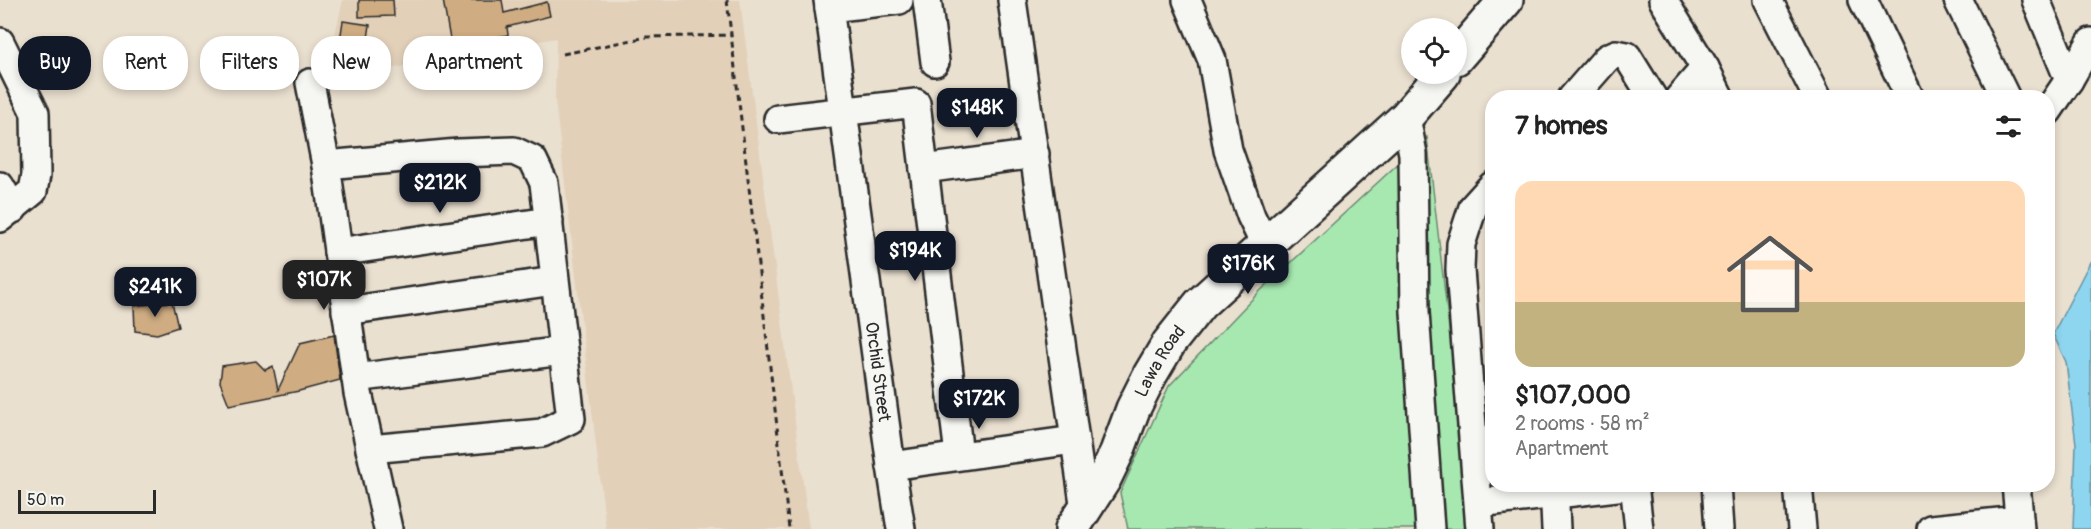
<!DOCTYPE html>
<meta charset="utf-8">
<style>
:root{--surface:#fff;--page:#f2f2f2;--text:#222;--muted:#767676;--line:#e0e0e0;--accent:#111827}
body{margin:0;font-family:Pangolin,sans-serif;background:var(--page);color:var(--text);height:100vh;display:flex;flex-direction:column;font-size:22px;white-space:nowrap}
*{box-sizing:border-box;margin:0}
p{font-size:20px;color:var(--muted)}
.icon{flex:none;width:33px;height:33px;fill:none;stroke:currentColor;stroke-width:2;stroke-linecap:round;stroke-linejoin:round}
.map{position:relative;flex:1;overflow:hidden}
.panel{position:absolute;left:1485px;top:90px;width:570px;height:402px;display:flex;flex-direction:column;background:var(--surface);border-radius:24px;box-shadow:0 3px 9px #0003}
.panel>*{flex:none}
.banner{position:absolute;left:18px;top:36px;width:570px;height:54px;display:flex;gap:12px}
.fabs{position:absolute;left:1401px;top:18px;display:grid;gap:12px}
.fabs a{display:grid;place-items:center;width:66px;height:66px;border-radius:50%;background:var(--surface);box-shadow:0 3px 9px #0003;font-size:30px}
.scale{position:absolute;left:18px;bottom:15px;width:138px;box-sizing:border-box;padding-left:6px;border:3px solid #2b2b2b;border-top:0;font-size:16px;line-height:21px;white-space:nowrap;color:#2b2b2b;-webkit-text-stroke:4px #f6f6f2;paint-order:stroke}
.price{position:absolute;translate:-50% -51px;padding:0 14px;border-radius:12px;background:var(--accent);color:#fff;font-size:20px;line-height:39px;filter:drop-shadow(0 2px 3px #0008)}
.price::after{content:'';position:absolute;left:50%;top:36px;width:18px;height:14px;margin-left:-9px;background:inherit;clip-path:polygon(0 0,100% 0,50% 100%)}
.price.selected{background:#222;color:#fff}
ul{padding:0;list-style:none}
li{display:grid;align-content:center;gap:12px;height:318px;padding:0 30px}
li+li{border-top:2px solid var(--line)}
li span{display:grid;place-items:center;height:186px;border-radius:18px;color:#555}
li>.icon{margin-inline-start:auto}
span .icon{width:108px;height:108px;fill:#fffc;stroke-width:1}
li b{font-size:26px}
h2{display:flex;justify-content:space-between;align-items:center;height:72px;padding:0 30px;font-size:26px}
.pill{padding:0 21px;border-radius:24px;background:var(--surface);box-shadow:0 3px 9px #0003;font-size:21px;line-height:54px}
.pill.selected{background:var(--accent);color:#fff}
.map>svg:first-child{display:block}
.built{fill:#e2d0b9}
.green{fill:#a7e8b1;stroke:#698a6e;stroke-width:1.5}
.water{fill:#8ed6ef;stroke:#6692a1;stroke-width:1.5}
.building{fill:#cfac82;stroke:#2b2b2b;stroke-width:1.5}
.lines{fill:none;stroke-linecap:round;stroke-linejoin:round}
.minor-casing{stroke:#2b2b2b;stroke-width:32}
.major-casing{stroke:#2b2b2b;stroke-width:38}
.path{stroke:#2b2b2b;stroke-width:3;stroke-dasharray:6 4.5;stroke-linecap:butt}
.minor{stroke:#f6f6f2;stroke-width:27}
.major{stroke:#f6f6f2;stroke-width:33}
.labels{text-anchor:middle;stroke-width:6;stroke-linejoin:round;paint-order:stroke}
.street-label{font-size:18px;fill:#2b2b2b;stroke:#f6f6f2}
</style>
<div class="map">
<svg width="2091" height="529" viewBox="0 0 2091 529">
<rect width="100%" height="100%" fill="#eae0d0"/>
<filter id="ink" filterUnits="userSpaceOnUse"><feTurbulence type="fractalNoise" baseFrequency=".0167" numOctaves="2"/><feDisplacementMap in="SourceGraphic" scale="12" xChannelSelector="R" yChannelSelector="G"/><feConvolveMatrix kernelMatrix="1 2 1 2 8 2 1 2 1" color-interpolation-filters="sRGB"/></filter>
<g filter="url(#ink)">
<polygon class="built" points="343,0 740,0 809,529 606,529 555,100 556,38 324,81"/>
<polygon class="green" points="1427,137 1472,529 1128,529 1120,493 1169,386 1260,291"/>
<polygon class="water" points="2091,260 2091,529 2073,529 2076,444 2066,362 2053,334"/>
<g class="building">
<polygon points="359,0 393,0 394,16 359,17"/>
<polygon points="443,0 502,0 504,13 547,2 550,16 507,27 508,35 451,45"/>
<polygon points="343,21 370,25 366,52 339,47"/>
<polygon points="172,302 178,327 157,334 135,331 134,306"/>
<polygon points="334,335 340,380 299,391 229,405 220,382 222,366 256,361 265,370 273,366 278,390 300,343"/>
</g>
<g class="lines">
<defs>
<g id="minor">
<path id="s1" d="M 828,0 L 891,466 L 901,529"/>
<polyline points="927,0 935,62"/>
<polyline points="1012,0 1085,510"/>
<polyline points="1187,0 1212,60 1228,150 1251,216 1265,245"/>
<polyline points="1663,0 1705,68 1720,98"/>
<polyline points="1768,0 1818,98"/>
<polyline points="1863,0 1910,98"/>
<polyline points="1958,0 2006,98"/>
<polyline points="2036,0 2069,80"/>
<polyline points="829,8 899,0"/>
<polyline points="0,42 35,113 36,175 33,191 0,218"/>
<polyline points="310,83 326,165 358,393 388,529"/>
<polyline points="1572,98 1607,58 1616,54 1627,56 1653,98"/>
<polyline points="1679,98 1705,68"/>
<polyline points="2048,111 2069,80 2091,42"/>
<polyline points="1406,117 1413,154 1415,312 1430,529"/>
<polyline points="778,119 916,103 959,455"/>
<polyline points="326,165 458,153 514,151 533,160 544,183 571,419 542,433 370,449"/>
<polyline points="924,169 1035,154"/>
<polyline points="0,186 13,209"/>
<polyline points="338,252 549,221"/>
<polyline points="346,311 554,281"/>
<polyline points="356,378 562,351"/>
<polyline points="891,466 1074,440"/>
<polyline points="1554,484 1556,529"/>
<polyline points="1634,484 1639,529"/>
<polyline points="1716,484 1719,529"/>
<polyline points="1798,484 1802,529"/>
<polyline points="2016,484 2020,529"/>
<polyline points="1479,503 1634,485"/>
<polyline points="1480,529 1460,270 1461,244 1473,207 1492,186"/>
<polyline points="1931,529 2019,520"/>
</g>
<g id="major">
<polyline points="1456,58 1506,0"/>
<path id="s2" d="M 1072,529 L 1104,479 L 1117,452 L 1133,409 L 1150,375 L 1169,343 L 1200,304 L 1406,117 L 1443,74"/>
</g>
</defs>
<use href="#minor" class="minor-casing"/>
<use href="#major" class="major-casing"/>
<g class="path">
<polyline points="727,0 789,529"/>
<polyline points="563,54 647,37 731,35"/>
</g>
<use href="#minor" class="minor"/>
<use href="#major" class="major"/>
</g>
</g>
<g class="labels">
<g class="street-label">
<text dy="6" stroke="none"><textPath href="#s2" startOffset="190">Lawa Road</textPath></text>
<text dy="6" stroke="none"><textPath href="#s1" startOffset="375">Orchid Street</textPath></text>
</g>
</g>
</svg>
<div class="fabs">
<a><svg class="icon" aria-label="locate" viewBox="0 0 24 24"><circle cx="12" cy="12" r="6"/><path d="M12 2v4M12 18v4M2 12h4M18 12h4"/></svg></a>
</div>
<div class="scale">50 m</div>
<b class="price" style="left:977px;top:139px">$148K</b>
<b class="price" style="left:440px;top:214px">$212K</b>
<b class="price" style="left:915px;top:282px">$194K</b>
<b class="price" style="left:1248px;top:295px">$176K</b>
<b class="price selected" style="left:324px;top:311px">$107K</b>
<b class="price" style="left:155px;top:318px">$241K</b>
<b class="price" style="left:979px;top:430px">$172K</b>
<div class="banner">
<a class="pill selected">Buy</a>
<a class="pill">Rent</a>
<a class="pill">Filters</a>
<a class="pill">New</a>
<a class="pill">Apartment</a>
</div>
<section class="panel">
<h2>7 homes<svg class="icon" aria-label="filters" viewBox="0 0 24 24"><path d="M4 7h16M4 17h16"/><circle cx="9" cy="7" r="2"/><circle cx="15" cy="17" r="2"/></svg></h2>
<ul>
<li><span style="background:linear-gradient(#ffd9b3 65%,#c2b280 0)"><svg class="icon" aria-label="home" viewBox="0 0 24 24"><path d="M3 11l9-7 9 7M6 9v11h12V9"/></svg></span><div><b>$107,000</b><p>2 rooms · 58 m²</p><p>Apartment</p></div></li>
</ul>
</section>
</div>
